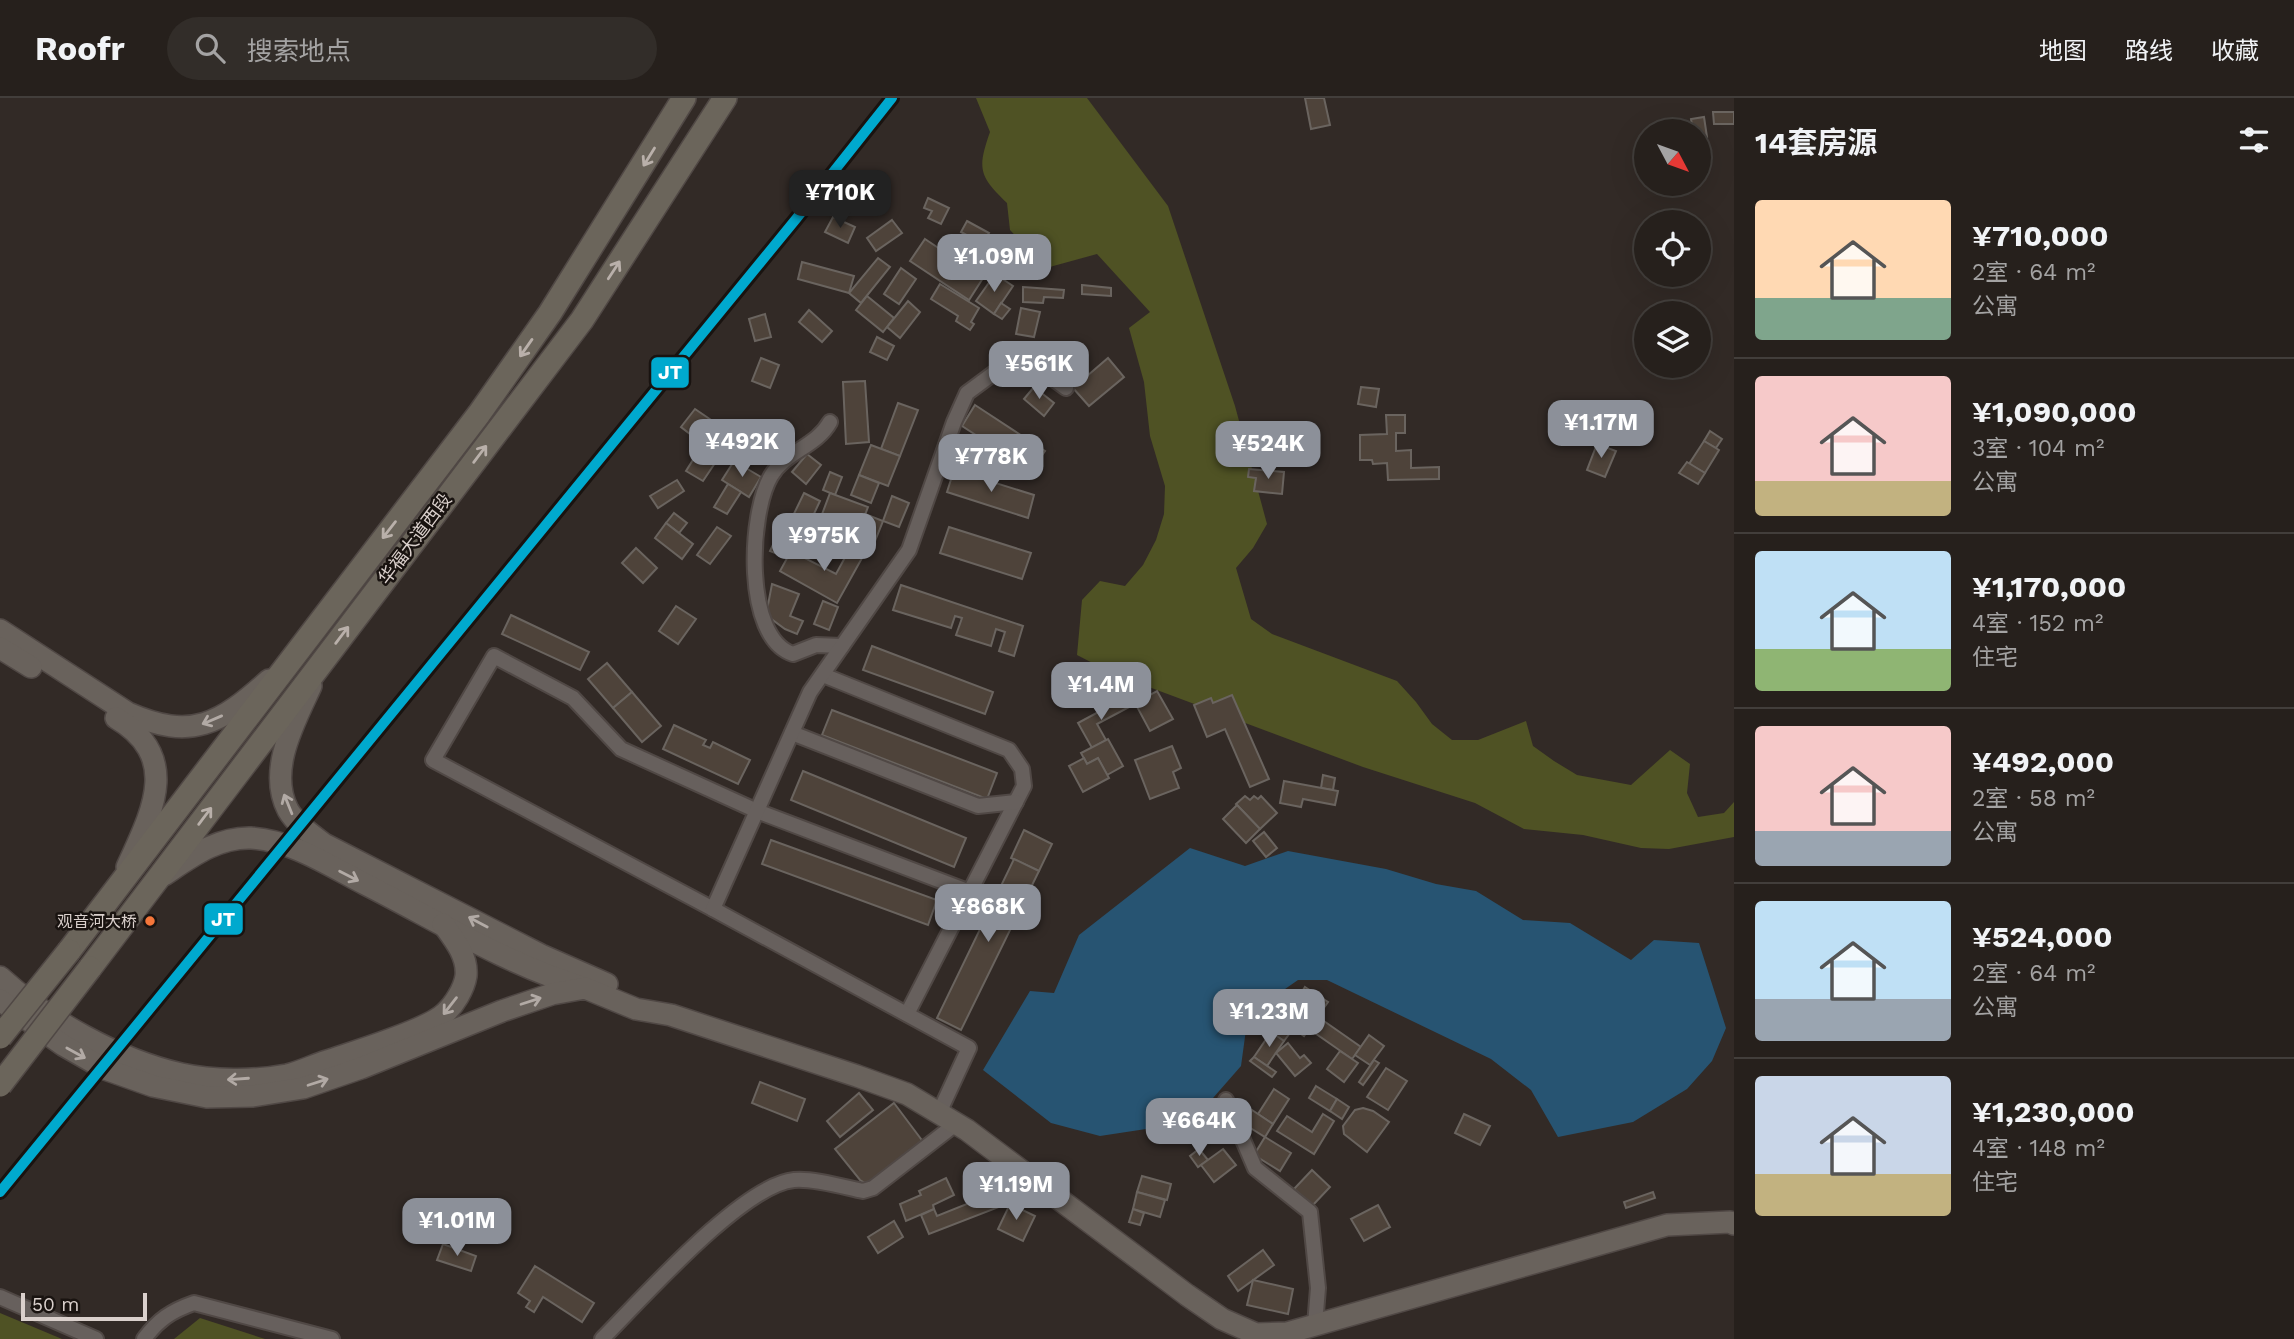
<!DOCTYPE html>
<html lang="zh">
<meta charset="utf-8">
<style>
:root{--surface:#26201c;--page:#322d29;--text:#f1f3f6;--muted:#a4a3a3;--line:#423e3b;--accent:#8c9099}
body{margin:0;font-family:"Work Sans","Noto Sans SC",sans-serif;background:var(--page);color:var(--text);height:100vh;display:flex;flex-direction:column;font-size:26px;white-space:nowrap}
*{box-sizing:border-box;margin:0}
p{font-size:23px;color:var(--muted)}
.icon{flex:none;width:38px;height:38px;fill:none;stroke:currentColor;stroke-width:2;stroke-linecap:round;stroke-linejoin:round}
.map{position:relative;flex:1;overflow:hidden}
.details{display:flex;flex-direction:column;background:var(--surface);width:560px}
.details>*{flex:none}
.needle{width:46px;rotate:131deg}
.fabs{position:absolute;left:1634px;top:21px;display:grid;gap:14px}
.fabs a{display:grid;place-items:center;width:77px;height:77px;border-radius:50%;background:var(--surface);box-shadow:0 7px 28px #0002,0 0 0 2px var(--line);font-size:35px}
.scale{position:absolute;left:21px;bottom:18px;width:126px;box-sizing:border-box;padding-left:7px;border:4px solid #dad0cc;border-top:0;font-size:19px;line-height:24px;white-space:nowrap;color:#dad0cc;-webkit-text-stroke:5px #191310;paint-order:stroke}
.price{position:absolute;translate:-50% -60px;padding:0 16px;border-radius:14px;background:var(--accent);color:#fff;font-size:23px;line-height:46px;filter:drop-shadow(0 2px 4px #0008)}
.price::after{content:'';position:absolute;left:50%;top:42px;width:21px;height:16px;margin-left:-10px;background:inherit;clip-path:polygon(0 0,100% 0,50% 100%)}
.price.selected{background:#222;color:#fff}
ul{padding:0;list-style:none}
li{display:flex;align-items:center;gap:21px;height:175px;padding:0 21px}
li+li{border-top:2px solid var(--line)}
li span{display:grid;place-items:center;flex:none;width:196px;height:140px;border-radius:7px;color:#555}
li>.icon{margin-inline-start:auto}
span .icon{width:84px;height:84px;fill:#fffc;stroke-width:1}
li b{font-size:30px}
h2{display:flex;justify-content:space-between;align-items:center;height:84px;padding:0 21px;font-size:30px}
header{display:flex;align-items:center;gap:42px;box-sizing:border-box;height:98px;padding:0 35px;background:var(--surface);border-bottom:2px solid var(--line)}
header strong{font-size:33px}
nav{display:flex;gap:38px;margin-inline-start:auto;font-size:24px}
.search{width:490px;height:63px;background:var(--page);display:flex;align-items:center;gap:18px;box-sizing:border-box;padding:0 24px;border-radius:38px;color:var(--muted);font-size:26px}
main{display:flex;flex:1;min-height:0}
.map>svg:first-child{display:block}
.green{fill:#4f5224}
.water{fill:#275472}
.building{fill:#4e433a;stroke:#6a645f;stroke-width:2}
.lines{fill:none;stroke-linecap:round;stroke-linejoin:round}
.street-casing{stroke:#504845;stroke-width:18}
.secondary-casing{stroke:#504845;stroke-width:24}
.primary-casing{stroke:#504845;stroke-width:26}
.street{stroke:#67605d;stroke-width:14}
.secondary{stroke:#69625c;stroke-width:21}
.primary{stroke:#6b655b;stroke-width:23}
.primary-bridge-casing{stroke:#504845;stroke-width:26;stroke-linecap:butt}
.primary-bridge{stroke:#6b655b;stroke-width:23}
.metro-1-casing{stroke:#191310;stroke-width:16}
.metro-1{stroke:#00a9ce;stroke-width:10}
.oneway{stroke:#b9b0aa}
.oneway2{stroke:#b2aaa5}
.bus-dot{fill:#f5763a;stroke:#191310;stroke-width:2.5}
.labels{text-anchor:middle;stroke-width:5;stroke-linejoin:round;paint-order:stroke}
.bus-label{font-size:16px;fill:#dad0cc;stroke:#191310;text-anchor:end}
.street-label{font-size:18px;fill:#dad0cc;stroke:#191310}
.line-badge{stroke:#191310;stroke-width:2.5}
.badge-label{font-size:19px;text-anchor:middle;font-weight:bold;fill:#fff}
</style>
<header>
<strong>Roofr</strong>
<div class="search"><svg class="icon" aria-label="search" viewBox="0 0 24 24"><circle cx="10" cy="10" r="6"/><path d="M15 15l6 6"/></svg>搜索地点</div>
<nav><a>地图</a><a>路线</a><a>收藏</a></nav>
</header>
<main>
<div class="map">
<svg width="1734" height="1241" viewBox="0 0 1734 1241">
<rect width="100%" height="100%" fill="#322a26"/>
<g class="green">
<path d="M 976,0 L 1087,0 L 1168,108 L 1235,308 L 1267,426 L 1253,450 L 1236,470 L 1251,521 L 1272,536 L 1397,583 L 1416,604 L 1432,626 L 1452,642 L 1478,642 L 1526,623 L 1533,648 L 1554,663 L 1577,677 L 1631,687 L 1670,652 L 1690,666 L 1687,695 L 1698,719 L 1724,715 L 1734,704 L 1734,739 L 1669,751 L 1641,750 L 1583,737 L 1524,731 L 1475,705 L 1363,669 L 1114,576 L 1077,557 L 1082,502 L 1100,483 L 1125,488 L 1143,467 L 1156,442 L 1164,416 L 1165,388 L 1150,338 L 1144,284 L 1129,230 L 1150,214 L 1097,156 L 1046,170 L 1010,132 L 1007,105 C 979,78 977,71 990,34 Z"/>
<polygon points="0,1215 62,1241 0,1241"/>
<polygon points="200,1220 265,1241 174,1241"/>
</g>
<polygon class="water" points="1190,750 1245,768 1288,753 1386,771 1436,786 1476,793 1523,822 1570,825 1631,862 1654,842 1699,845 1726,930 1712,963 1687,991 1633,1024 1558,1039 1531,992 1491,961 1327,882 1298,882 1248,917 1241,968 1192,1024 1100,1038 1051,1025 983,972 1030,893 1054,895 1079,837"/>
<g class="building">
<polygon points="1305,0 1324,0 1330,27 1311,31"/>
<polygon points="1713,14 1734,14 1734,26 1714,26"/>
<polygon points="1704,19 1707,39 1699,40 1699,33 1693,33 1691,21"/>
<polygon points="928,100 949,110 941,126 928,120 932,113 924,110"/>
<polygon points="833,119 855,129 848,145 825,134"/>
<polygon points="892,122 902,135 876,153 867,140"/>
<polygon points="967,123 989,135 983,146 961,134"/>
<polygon points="925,141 983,180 969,202 910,163"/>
<polygon points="878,160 890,169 861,205 849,195"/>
<polygon points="802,164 854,178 849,195 798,181"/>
<polygon points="901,170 916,181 899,206 884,196"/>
<polygon points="995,176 1013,188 994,216 976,203"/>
<polygon points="940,186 979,210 971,224 974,226 970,232 956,223 958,218 931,201"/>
<polygon points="1082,187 1111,190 1111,198 1082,196"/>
<polygon points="1023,189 1064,192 1063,200 1044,199 1043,205 1023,204"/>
<polygon points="867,198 894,220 883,234 856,212"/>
<polygon points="908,203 920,214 900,240 887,229"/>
<polygon points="1001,205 1010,211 1002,221 994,216"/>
<polygon points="1021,210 1040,214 1034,239 1016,236"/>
<polygon points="809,212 832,233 822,244 799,224"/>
<polygon points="765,216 771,239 755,243 749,221"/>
<polygon points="877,239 894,248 887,262 870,254"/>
<polygon points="761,260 779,267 770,290 752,283"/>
<polygon points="1108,260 1124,279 1089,308 1073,290"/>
<polygon points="865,283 869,344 846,346 843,284"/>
<polygon points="1034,289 1054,305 1044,318 1024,301"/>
<polygon points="1361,289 1379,291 1376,309 1358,306"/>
<polygon points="898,305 918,312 900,358 881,351"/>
<polygon points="975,307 1045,353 1031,373 962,328"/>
<polygon points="695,311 714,324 699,343 681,329"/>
<polygon points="1386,317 1405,317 1405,335 1396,335 1396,353 1411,352 1411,370 1439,369 1439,381 1388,382 1387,365 1373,366 1372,362 1360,362 1360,337 1387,336"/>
<polygon points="1710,333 1722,341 1716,350 1704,343"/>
<polygon points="1704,343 1719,352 1705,375 1689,366"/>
<polygon points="1597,346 1616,353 1605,379 1587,372"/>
<polygon points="871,347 900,358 888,388 859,377"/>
<polygon points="698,354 715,365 703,383 686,373"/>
<polygon points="807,356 821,367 806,386 792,374"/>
<polygon points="734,363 761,379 749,399 722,382"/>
<polygon points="1687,364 1705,375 1698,386 1679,375"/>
<polygon points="1249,371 1284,374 1282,396 1254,393 1256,380 1248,379"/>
<polygon points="954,372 1034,397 1028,420 947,394"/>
<polygon points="830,374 842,379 835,397 823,392"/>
<polygon points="859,377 879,385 871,405 851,397"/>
<polygon points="677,382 684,393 658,410 650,398"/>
<polygon points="728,386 741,394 727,416 714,409"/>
<polygon points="804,395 820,403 812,420 821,424 815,436 790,424"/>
<polygon points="830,395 868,409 859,433 821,419"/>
<polygon points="892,398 909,405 899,429 883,423"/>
<polygon points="674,415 687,425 679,435 666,425"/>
<polygon points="865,416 883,423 873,448 856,442"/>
<polygon points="666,425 693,446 682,461 655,440"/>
<polygon points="782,428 792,433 780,457 770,453"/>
<polygon points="717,429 731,438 710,466 697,457"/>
<polygon points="949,429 1031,455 1022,481 940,455"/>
<polygon points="792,433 810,442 804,453 786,444"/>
<polygon points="854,443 867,451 837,505 780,473 791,453 836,476"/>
<polygon points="636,450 657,470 643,485 622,465"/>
<polygon points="772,486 799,496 790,518 803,523 797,536 785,531 766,517"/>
<polygon points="901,487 1023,528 1014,558 999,553 1005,534 996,531 991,548 956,537 962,520 955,518 951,530 893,512"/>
<polygon points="823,503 838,509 829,532 814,526"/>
<polygon points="676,508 696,521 678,546 659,533"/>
<polygon points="511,517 589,554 580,572 502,536"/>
<polygon points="872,548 993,594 985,616 863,572"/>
<polygon points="607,565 632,594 613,610 588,581"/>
<polygon points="1157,593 1173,621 1150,633 1135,605"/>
<polygon points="632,594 661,628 642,644 613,610"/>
<polygon points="1232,597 1269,681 1250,689 1225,631 1207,639 1194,607 1211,600 1213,605"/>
<polygon points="1126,599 1131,608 1097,626 1106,642 1092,650 1078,625"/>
<polygon points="832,612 997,675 987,701 822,637"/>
<polygon points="674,627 706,642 703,647 710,650 713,644 750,662 738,686 663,651"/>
<polygon points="1108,641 1123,668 1107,677 1098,660 1087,666 1081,655"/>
<polygon points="1172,648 1181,670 1173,674 1179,690 1150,701 1135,662"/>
<polygon points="1084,660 1087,666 1098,660 1109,680 1083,694 1069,668"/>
<polygon points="803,673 966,740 954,769 791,702"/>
<polygon points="1323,677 1335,680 1333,692 1321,690"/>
<polygon points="1284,683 1338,693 1335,707 1303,701 1301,709 1280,705"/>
<polygon points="1245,698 1250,702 1254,698 1258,701 1261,698 1277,715 1260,731 1236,706"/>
<polygon points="1237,707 1260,731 1246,745 1223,721"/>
<polygon points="1024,732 1052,746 1039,773 1011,760"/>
<polygon points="1264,734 1277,750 1266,759 1253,743"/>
<polygon points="771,742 937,802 928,827 762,766"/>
<polygon points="1014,761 1039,773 961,932 937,920"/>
<polygon points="1305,889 1328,904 1304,938 1284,924 1291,913 1301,920 1307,911 1296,903"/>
<polygon points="1274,917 1293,931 1284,943 1265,930"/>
<polygon points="1321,921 1361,949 1352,961 1312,933"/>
<polygon points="1271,934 1284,943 1267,968 1254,959"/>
<polygon points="1369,937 1384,948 1370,967 1355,957"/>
<polygon points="1288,945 1300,960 1304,957 1311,965 1295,978 1276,955"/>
<polygon points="1340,953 1358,965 1344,984 1327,971"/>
<polygon points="1254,959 1276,974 1272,979 1250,963"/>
<polygon points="1374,962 1379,965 1363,987 1359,984"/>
<polygon points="1386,970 1407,983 1388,1012 1367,999"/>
<polygon points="760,984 805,1001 797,1023 752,1005"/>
<polygon points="1316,988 1337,1001 1330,1013 1309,1000"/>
<polygon points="1274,991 1289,1001 1273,1026 1258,1016"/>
<polygon points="859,995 873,1012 840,1039 827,1023"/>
<polygon points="1337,1001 1349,1009 1342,1021 1330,1013"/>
<polygon points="894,1005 924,1045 875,1082 865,1085 860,1082 835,1051"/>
<polygon points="1363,1010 1373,1013 1389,1024 1367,1054 1344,1036 1343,1028 1355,1012"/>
<polygon points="1252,1012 1273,1026 1265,1039 1244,1026"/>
<polygon points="1323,1016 1334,1023 1314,1056 1277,1033 1287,1018 1312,1034"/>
<polygon points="1464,1016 1490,1028 1480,1047 1455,1035"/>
<polygon points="1265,1039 1291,1055 1280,1073 1254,1057"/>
<polygon points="1199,1051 1208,1062 1198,1069 1190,1058"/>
<polygon points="1223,1051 1236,1067 1214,1084 1201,1067"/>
<polygon points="1312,1072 1330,1089 1312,1108 1294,1091"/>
<polygon points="1142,1078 1171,1086 1167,1102 1137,1094"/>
<polygon points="946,1080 954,1097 933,1107 934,1111 906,1123 900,1106 921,1097 919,1093"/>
<polygon points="993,1080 1004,1107 929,1136 921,1117 934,1111 937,1118 982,1100 977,1087"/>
<polygon points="1137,1094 1165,1102 1160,1119 1133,1111"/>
<polygon points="1653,1094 1655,1100 1626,1110 1624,1104"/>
<polygon points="1010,1106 1035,1118 1023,1143 998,1131"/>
<polygon points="1378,1107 1390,1129 1364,1143 1351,1121"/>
<polygon points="1133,1111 1144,1115 1140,1127 1129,1124"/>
<polygon points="894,1123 903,1139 878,1155 868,1139"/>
<polygon points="443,1146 476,1158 471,1173 437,1162"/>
<polygon points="1263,1152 1274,1167 1238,1193 1228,1178"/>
<polygon points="535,1168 594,1205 582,1224 543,1199 534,1214 526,1209 530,1203 518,1195"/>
<polygon points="1253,1182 1293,1191 1288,1216 1247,1207"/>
</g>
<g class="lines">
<defs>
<g id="street">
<path d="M 830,324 C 816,349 786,353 771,378 C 749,415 743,540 793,556 L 816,547 L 842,548"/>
<polyline points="823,577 1009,652 1022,671 1024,688 907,916"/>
<polyline points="792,635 978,708 1016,704"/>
<polyline points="713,811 433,662 494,558 573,600 621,651 757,713 970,794"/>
<polyline points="1226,1002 1255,1070 1310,1114 1318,1190 1315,1227"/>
<polyline points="939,1015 969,950 713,811 810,594 909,452 954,324 967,295 998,272 1016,268 1044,274 1066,290"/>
<polyline points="0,1199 96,1241"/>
<path d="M 144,1241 C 158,1222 171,1213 194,1205 L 332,1241"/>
<path d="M 602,1241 C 641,1202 742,1087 794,1082 C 813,1080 844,1089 863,1093 L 873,1090 L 957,1025"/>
</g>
<g id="secondary">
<path d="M 0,532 L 128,615 C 192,643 220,626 269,582"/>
<polyline points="0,550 31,569"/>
<path d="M 311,588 C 295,623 267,672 288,712 C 296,726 311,736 324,746 L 541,857 L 607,886"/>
<path d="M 116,620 C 182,659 152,714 127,769"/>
<path d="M 164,777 C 191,759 217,739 251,740 C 291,742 330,768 365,786 C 436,822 506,866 582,889"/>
<path d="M 0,879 C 47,922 119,962 181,976 C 212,983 256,983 287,977 C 300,974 314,967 327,963 C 353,954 428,932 445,915 C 454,907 464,891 466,878 C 468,858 454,841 443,826"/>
<polyline points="0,902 63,947 105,971 153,988 207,999 253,998 303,990 361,970 502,913 552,896 585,890 636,911 671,917 857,978 907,996 967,1032 1187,1197 1222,1221 1256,1236 1287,1235 1667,1127 1730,1124 1734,1126"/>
</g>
<g id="primary">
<polyline points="69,853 479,316 550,215 684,0"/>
<polyline points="90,870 582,222 725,0"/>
</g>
</defs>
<use href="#street" class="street-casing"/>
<use href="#secondary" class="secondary-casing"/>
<use href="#primary" class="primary-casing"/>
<use href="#street" class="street"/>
<use href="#secondary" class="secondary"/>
<use href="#primary" class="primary"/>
<defs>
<g id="primary-bridge">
<polyline points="0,939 69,853"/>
<polyline points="0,987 90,870"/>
</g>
</defs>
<use href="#primary-bridge" class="primary-bridge-casing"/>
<use href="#primary-bridge" class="primary-bridge"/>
<defs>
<polyline id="metro-1" points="0,1094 796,121 892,0"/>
</defs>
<use href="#metro-1" class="metro-1-casing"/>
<use href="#metro-1" class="metro-1"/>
</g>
<defs><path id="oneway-shaft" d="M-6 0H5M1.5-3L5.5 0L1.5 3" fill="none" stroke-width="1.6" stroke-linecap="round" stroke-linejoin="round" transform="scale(1.75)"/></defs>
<g class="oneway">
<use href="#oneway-shaft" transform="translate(649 59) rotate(122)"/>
<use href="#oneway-shaft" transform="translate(614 172) rotate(-57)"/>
<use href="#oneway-shaft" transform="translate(526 250) rotate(125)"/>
<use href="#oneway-shaft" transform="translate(480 356) rotate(-53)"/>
<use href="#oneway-shaft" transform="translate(389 432) rotate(128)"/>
<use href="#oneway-shaft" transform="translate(342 537) rotate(-53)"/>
<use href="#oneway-shaft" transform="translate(205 718) rotate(-53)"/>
</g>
<g class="oneway2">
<use href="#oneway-shaft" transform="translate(212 622) rotate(157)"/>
<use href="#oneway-shaft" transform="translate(288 706) rotate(-112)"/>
<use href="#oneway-shaft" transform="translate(349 778) rotate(27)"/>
<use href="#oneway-shaft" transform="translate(478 824) rotate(-152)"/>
<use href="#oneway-shaft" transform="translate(531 903) rotate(-18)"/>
<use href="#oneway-shaft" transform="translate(450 908) rotate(128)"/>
<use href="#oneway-shaft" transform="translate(76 955) rotate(29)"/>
<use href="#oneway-shaft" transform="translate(238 981) rotate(176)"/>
<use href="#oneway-shaft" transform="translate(318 984) rotate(-18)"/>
</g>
<circle class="bus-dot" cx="150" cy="823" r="6"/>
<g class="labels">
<g class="bus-label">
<text x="137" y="829">观音河大桥</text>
</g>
<g class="street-label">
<text transform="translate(415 441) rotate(-53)" y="6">华福大道西段</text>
</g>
</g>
<g class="line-badge">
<rect x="650" y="258" width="40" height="33" rx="7" fill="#00a9ce"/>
<rect x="203" y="804" width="41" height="34" rx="7" fill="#00a9ce"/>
</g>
<g class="badge-label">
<text x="670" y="281">JT</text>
<text x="223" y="828">JT</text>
</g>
</svg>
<div class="fabs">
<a><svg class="needle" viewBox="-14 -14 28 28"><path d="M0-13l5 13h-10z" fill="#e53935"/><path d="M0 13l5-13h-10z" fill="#a4a3a3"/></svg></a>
<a><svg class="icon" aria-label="locate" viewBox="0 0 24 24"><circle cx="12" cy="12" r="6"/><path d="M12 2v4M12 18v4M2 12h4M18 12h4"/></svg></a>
<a><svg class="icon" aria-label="layers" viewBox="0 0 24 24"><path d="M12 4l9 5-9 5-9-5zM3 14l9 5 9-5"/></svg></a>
</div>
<div class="scale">50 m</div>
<b class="price selected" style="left:840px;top:132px">¥710K</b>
<b class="price" style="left:994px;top:196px">¥1.09M</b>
<b class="price" style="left:1039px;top:303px">¥561K</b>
<b class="price" style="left:1601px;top:362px">¥1.17M</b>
<b class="price" style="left:742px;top:381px">¥492K</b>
<b class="price" style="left:1268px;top:383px">¥524K</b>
<b class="price" style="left:991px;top:396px">¥778K</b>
<b class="price" style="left:824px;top:475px">¥975K</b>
<b class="price" style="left:1101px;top:624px">¥1.4M</b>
<b class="price" style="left:988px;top:846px">¥868K</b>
<b class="price" style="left:1269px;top:951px">¥1.23M</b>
<b class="price" style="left:1199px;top:1060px">¥664K</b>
<b class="price" style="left:1016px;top:1124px">¥1.19M</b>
<b class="price" style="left:457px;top:1160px">¥1.01M</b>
</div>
<section class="details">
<h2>14套房源<svg class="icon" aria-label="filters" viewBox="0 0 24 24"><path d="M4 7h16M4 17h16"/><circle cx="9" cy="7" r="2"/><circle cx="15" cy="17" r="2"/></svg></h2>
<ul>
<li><span style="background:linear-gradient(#ffd9b3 70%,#7fa58c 0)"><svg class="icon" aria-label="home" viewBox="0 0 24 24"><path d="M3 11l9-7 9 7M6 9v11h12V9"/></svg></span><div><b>¥710,000</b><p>2室 · 64 m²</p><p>公寓</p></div></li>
<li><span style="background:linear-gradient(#f6c9c9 75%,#c2b280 0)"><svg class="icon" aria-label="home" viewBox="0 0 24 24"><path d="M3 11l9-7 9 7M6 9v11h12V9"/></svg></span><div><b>¥1,090,000</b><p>3室 · 104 m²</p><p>公寓</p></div></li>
<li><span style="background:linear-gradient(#bfe0f5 70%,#8fb573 0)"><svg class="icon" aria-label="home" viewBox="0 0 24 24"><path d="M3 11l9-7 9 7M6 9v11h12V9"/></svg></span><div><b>¥1,170,000</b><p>4室 · 152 m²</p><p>住宅</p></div></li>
<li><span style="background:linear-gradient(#f6c9c9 75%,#9aa5b1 0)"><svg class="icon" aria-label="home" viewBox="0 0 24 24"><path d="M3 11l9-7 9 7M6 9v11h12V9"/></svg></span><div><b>¥492,000</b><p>2室 · 58 m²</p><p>公寓</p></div></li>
<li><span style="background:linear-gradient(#bfe0f5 70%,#9aa5b1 0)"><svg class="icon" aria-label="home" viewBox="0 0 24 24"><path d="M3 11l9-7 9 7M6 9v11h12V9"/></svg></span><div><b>¥524,000</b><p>2室 · 64 m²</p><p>公寓</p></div></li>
<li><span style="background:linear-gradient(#c9d6e8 70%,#c2b280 0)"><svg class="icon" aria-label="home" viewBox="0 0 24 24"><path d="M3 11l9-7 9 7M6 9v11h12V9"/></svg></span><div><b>¥1,230,000</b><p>4室 · 148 m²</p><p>住宅</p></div></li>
</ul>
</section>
</main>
